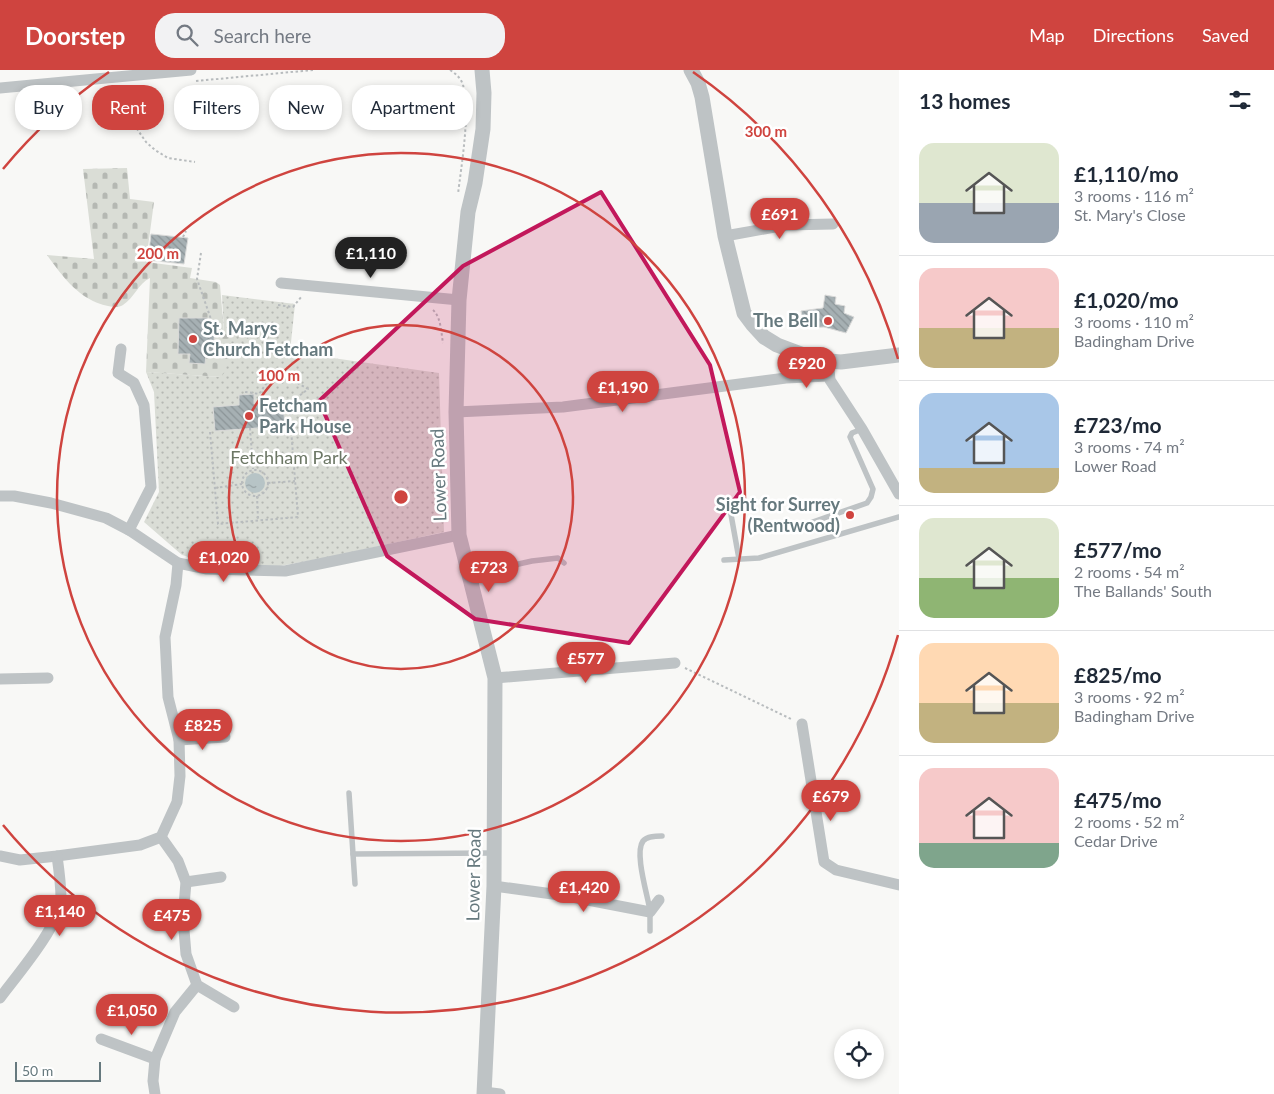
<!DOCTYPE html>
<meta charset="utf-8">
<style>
:root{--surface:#fff;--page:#f2f2f3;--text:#1f2937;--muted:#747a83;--line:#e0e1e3;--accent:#cf443f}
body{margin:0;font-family:Lato,sans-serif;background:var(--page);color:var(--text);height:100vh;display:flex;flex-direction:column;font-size:19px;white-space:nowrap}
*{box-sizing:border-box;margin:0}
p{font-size:16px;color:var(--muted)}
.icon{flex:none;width:28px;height:28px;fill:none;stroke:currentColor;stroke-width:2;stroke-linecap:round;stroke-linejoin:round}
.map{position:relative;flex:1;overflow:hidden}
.side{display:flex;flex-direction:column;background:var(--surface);width:375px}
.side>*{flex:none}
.hud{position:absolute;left:15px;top:15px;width:475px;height:45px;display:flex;gap:10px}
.buttons{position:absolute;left:834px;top:959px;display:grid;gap:10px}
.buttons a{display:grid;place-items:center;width:50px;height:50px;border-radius:50%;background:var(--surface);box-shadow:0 2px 8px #0003;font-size:25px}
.scale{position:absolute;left:15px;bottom:12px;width:86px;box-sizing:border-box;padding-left:5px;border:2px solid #66797e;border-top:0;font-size:14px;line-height:18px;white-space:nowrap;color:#66797e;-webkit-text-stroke:4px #fff;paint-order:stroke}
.price{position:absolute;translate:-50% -42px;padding:0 11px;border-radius:18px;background:var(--accent);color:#fff;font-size:16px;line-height:32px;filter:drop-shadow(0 1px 2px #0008)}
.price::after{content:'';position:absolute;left:50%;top:30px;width:15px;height:11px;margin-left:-8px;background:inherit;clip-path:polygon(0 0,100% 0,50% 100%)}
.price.on{background:#222;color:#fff}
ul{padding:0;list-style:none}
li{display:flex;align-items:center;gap:15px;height:125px;padding:0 20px}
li+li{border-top:1px solid var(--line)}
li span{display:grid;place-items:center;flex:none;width:140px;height:100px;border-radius:15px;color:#555}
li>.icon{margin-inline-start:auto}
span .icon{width:60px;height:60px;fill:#fffc;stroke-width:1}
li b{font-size:21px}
h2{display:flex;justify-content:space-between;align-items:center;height:60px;padding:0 20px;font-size:21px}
.pill{padding:0 18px;border-radius:20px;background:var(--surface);box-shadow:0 2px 8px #0003;font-size:18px;line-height:45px}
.pill.on{background:var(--accent);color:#fff}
header{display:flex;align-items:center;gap:30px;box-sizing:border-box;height:70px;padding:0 25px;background:var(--accent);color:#fff}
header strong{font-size:24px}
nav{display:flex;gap:28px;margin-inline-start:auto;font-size:18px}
.search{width:350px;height:45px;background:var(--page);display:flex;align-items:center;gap:12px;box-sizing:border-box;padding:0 18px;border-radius:20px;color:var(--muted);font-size:19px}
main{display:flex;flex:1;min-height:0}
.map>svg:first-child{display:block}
.grass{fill:url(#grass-dots)}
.cemetery{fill:url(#cemetery-stones)}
.water{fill:url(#water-ripples)}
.building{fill:url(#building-back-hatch);stroke:#dadad9}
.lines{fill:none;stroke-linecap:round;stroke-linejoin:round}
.path{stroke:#b8bcbe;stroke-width:2;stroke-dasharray:2.5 2.5;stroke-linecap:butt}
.service{stroke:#bec3c5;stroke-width:5.5}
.minor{stroke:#bec3c5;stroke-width:11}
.tertiary{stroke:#bec3c5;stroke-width:15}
.marked{fill:#c2185b;fill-opacity:0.2;stroke:#c2185b;stroke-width:4;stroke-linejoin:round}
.ring{fill:none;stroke:#cf443f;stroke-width:2.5}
.poi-dot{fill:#cf443f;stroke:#fff;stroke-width:2}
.labels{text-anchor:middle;stroke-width:5;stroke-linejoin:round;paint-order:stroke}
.poi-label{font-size:18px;font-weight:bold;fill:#66797e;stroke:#fff;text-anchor:end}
.park-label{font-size:18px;fill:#6c7765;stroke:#fff}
.street-label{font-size:18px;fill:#66797e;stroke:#fff}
.centre{fill:#cf443f;stroke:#fff;stroke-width:2.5}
.ring-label{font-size:15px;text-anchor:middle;font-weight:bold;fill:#cf443f;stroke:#fff;stroke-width:5;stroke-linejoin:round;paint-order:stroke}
</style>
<header>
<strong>Doorstep</strong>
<div class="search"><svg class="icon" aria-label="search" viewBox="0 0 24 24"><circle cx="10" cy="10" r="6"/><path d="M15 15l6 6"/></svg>Search here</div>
<nav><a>Map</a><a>Directions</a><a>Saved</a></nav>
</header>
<main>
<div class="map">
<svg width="899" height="1024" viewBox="0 0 899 1024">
<defs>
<pattern id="grass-dots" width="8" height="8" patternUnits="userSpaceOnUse" patternTransform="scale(1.25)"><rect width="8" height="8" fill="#daddd6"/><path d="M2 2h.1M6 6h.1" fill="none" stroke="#b5b8b3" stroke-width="1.8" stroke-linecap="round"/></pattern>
<pattern id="cemetery-stones" width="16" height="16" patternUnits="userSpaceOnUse" patternTransform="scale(1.25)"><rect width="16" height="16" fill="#daddd6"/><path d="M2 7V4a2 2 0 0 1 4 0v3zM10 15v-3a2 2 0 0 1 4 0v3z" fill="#b5b8b3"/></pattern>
<pattern id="water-ripples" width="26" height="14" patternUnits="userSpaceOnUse" patternTransform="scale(1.25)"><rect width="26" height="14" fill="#b7c4c6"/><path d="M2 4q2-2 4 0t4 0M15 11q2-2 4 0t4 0" fill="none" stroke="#99a4a6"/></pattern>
<pattern id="building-back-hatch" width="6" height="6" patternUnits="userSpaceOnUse" patternTransform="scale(1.25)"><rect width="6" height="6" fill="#a6b0b3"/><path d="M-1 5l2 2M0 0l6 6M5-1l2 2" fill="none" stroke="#8b9497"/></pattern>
</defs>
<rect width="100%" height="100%" fill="#f8f8f6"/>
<polygon class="grass" points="222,225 295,234 290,282 439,303 444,462 329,487 280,496 214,494 182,485 144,452 159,422 154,322 146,302 221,307 224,263"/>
<path class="cemetery" d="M 127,98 L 130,129 L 154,132 L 146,192 L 192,198 L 190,208 L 216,212 L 220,215 L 224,263 L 227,265 C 227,278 231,297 221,307 L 146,302 L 150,208 C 138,214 134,228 123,235 C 118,238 113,237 108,236 C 79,230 63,207 47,185 L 94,189 L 83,99 Z"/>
<circle class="water" cx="255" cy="413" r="10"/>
<g class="building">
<polygon points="151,164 188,168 184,194 148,190"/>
<polygon points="825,225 836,227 835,234 845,236 844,243 854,247 846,263 824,257 805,258 801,241 823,238"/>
<polygon points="179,248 208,248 207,256 215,256 213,286 206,286 205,294 189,293 190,284 178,284"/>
<polygon points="254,324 254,334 283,332 285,356 215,361 213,337 239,335 239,325"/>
</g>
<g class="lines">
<g class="path">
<path d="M 450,0 C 456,4 461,8 463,15 C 471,39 461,98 458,124"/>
<polyline points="196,11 313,0"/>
<polyline points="104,21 124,40 146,72 155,80 168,88 195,92"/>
<polyline points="183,167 186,161"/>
<polyline points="201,183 197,209 213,255"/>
<polyline points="278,235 293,237 302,226"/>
<path d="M 433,240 C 441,247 441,262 443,273"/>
<polyline points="250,358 253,399"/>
<polyline points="210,362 218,454 298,447 289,334 308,319 296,312 276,308 266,314 259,324 246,322 246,324"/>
<circle cx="255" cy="413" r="13"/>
<polyline points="268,413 295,411"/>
<polyline points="215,418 242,414"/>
<polyline points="257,426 258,450"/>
<polyline points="685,598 791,649"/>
</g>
<g class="service">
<polyline points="730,439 739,489"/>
<polyline points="807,454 867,433 871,427 873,419 850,367 852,363 862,359"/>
<polyline points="724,490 759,488 899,447"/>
<polyline points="469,505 532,491 558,488 564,493"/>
<polyline points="349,723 353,784 492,783"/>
<polyline points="353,784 355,814"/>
<path d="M 650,861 C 650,854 650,847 650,841 C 648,826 634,783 643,771 C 647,766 656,766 662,766"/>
</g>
<g class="minor">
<polyline points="0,18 191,0"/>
<polyline points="725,166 786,155 833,154"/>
<polyline points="281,213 459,230"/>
<polyline points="121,279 118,303 134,313 144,335 151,417 129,460"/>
<polyline points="829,299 830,310 862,359 899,424"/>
<polyline points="456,342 563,337 786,308 828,306"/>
<polyline points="0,426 14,426 51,433 106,448 129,460 178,493 207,499 285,501 459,465"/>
<polyline points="495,608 675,593"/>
<polyline points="0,609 48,608"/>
<polyline points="802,654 824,792 836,800 899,815"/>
<polyline points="179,670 225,667"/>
<polyline points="161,767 178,791 186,812 183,848 186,884 197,915 234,937"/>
<polyline points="0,786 20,790 57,786 140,775 161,767 177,732 180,706 179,670 168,627 165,567 176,515 178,493"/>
<polyline points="186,812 221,807"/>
<polyline points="494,816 567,826 650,842 659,830"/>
<path d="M 0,928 C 17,905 59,857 61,829 C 61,815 59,800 57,786"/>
<polyline points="101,969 155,989"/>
<polyline points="484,1022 500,1024"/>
<polyline points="155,1024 153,1011 155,989 175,942 197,915"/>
</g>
<g class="tertiary">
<polyline points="482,0 484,23 483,59 475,113 468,142 459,230 456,342 459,465 495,608 494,816 484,1024"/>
<polyline points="691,0 698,13 702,27 725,166 744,243 753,255 764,267 777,275 817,290 841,292 899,285"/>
</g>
</g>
<path class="marked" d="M 601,122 L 710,295 L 740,422 L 629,573 L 475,549 L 387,486 L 319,331 L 463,196 Z"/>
<g class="ring">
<circle cx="401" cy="427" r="172"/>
<circle cx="401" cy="427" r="344"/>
<path d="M898 565A516 516 0 0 1 3 755M3 99A516 516 0 0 1 109 2M693 2A516 516 0 0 1 898 289"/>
</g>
<g class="poi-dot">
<circle cx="828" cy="251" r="5"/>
<circle cx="193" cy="269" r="5"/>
<circle cx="249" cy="346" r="5"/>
<circle cx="850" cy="445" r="5"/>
</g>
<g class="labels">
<g class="poi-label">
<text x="818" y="257">The Bell</text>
<text x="203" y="265" text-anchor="start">St. Marys<tspan x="203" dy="21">Church Fetcham</tspan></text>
<text x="259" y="342" text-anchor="start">Fetcham<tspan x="259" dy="21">Park House</tspan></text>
<text x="840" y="441">Sight for Surrey<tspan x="840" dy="21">(Rentwood)</tspan></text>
</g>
<g class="park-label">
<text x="289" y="394">Fetchham Park</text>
</g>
<g class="street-label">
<text transform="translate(439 405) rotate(-92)" y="6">Lower Road</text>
<text transform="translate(474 805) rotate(-89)" y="6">Lower Road</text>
</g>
</g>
<circle cx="401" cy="427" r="8" class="centre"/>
<g class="ring-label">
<text x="766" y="67">300 m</text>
<text x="158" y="189">200 m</text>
<text x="279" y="311">100 m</text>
</g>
</svg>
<div class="buttons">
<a><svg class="icon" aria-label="locate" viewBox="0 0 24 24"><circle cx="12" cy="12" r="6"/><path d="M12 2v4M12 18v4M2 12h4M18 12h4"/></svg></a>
</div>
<div class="scale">50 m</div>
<b class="price" style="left:780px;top:170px">£691</b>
<b class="price on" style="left:371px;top:209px">£1,110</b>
<b class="price" style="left:807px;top:319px">£920</b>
<b class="price" style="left:623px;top:343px">£1,190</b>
<b class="price" style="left:224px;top:513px">£1,020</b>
<b class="price" style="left:489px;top:523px">£723</b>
<b class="price" style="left:586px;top:614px">£577</b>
<b class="price" style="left:203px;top:681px">£825</b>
<b class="price" style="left:831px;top:752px">£679</b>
<b class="price" style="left:584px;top:843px">£1,420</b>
<b class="price" style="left:60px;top:867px">£1,140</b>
<b class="price" style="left:172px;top:871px">£475</b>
<b class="price" style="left:132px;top:966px">£1,050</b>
<div class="hud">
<a class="pill">Buy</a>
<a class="pill on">Rent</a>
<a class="pill">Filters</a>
<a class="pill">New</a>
<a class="pill">Apartment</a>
</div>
</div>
<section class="side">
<h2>13 homes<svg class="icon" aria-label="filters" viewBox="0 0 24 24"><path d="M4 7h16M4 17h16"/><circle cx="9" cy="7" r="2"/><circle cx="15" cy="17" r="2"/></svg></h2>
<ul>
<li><span style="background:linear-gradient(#dfe7d0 60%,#9aa5b1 0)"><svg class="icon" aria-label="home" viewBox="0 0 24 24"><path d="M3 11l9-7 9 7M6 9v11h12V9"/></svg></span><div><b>£1,110/mo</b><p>3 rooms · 116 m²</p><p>St. Mary's Close</p></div></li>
<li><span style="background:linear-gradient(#f6c9c9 60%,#c2b280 0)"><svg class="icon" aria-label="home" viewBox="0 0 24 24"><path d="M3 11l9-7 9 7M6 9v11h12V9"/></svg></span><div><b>£1,020/mo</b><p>3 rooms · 110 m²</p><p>Badingham Drive</p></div></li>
<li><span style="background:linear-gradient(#a9c7e8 75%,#c2b280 0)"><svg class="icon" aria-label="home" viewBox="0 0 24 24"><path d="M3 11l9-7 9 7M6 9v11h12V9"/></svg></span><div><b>£723/mo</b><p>3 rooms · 74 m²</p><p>Lower Road</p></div></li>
<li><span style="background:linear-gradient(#dfe7d0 60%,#8fb573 0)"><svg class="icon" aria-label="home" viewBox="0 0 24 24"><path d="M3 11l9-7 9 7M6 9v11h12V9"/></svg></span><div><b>£577/mo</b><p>2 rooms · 54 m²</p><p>The Ballands' South</p></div></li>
<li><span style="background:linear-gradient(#ffd9b3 60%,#c2b280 0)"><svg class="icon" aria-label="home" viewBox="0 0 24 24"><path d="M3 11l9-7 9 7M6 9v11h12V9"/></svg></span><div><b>£825/mo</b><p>3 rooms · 92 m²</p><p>Badingham Drive</p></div></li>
<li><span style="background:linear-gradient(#f6c9c9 75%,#7fa58c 0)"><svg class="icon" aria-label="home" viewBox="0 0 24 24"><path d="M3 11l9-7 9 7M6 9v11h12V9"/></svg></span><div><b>£475/mo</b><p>2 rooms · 52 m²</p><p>Cedar Drive</p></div></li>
</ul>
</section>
</main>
